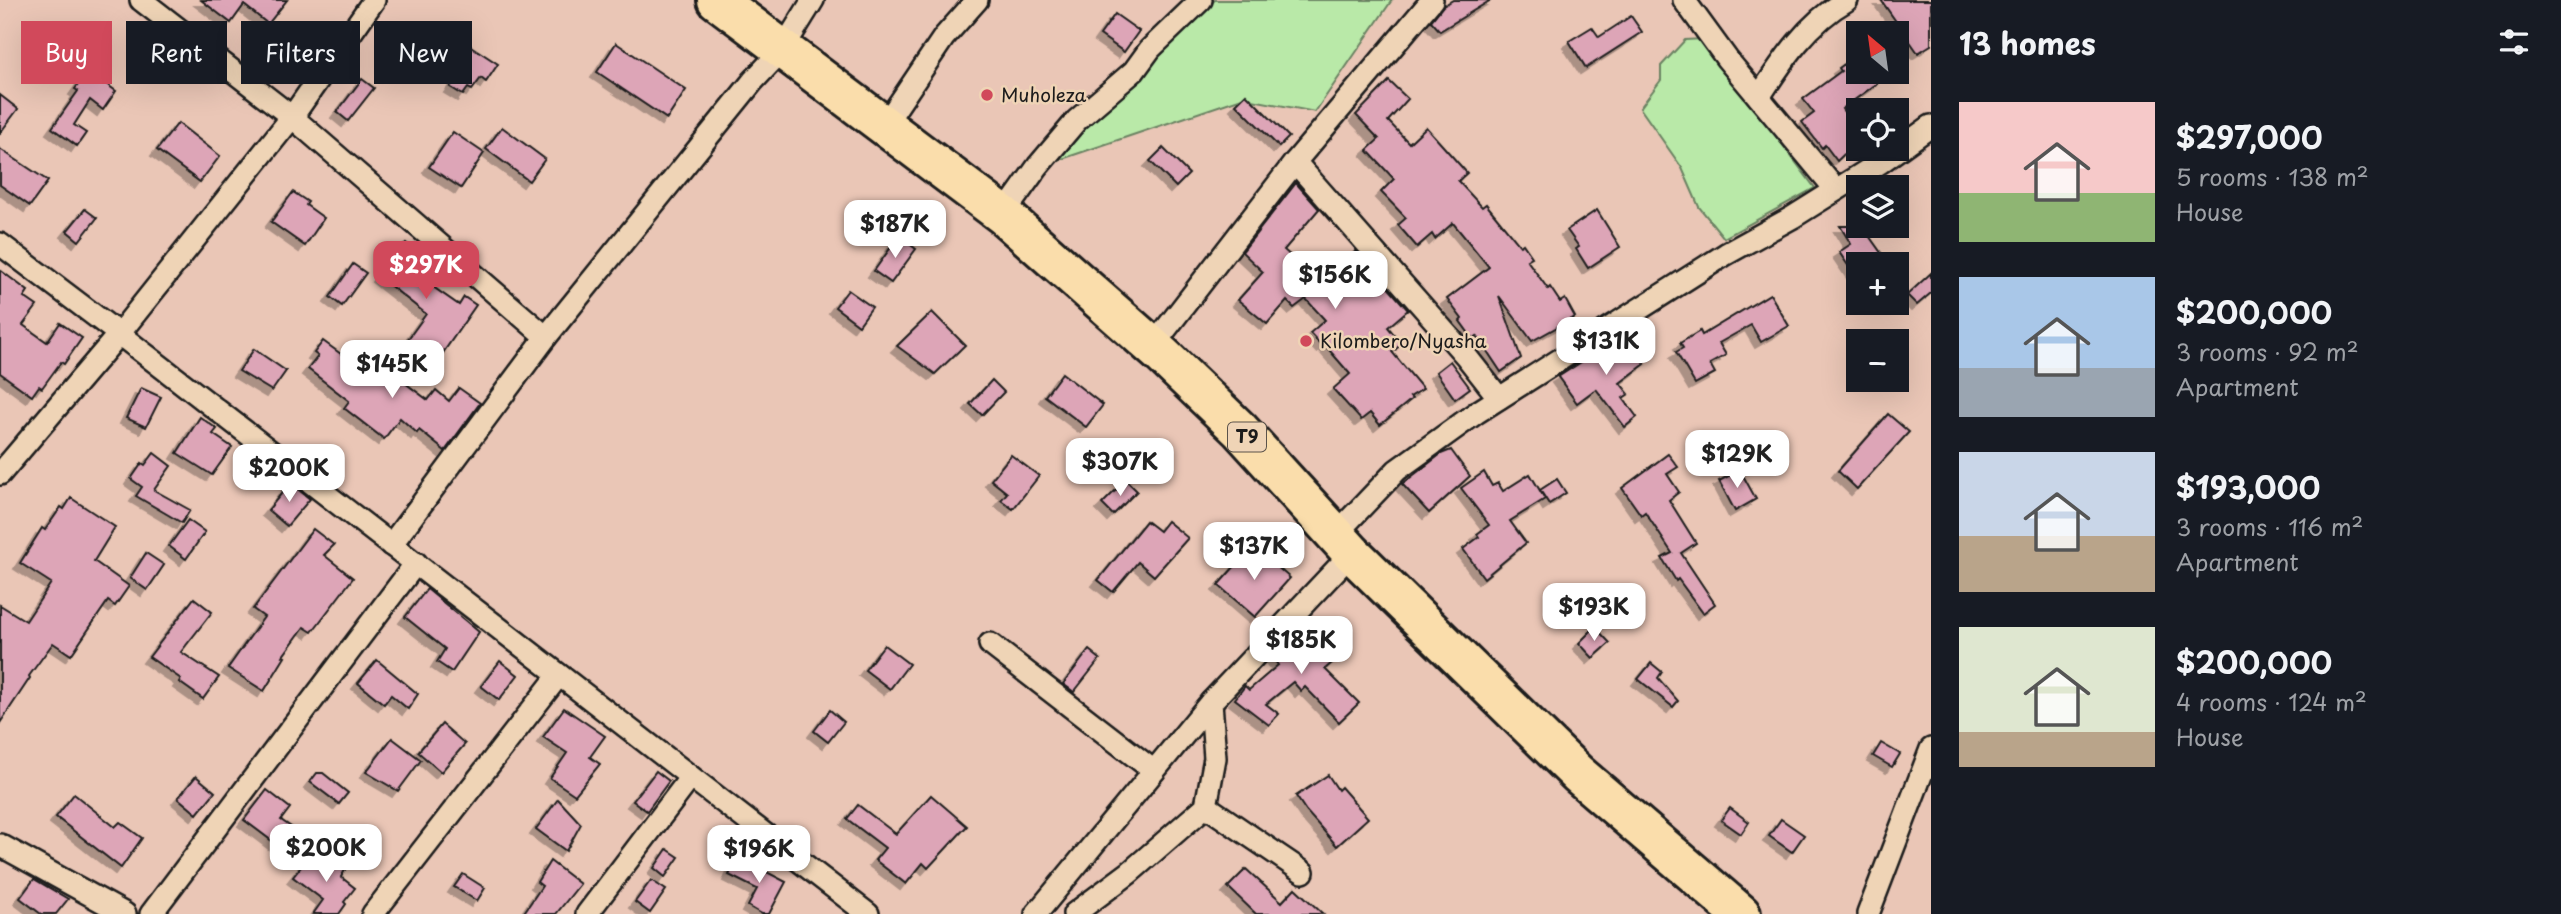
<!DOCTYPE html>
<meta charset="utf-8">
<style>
:root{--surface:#171b24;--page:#20242c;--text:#f1f3f6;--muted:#9ea1a6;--accent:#d1495b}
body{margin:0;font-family:"Playpen Sans",sans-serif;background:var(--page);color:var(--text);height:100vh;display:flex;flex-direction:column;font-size:26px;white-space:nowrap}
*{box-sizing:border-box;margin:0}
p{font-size:23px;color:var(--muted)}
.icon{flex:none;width:38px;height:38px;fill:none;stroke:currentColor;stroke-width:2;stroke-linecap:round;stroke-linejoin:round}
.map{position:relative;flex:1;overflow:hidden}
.sheet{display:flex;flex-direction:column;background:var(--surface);width:630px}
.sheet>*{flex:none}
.guide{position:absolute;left:21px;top:21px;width:665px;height:63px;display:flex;gap:14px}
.needle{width:46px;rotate:331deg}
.fabs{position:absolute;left:1846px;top:21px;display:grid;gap:14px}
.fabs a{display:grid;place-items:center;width:63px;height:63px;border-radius:0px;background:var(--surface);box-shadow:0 7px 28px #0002;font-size:35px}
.price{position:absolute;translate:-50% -60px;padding:0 16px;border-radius:14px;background:#fff;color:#222;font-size:23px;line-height:46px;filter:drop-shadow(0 2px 4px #0008)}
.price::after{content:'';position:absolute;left:50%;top:42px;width:21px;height:16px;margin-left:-10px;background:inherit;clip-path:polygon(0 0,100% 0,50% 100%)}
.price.on{background:var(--accent);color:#fff}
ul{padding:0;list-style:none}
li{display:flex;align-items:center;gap:21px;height:175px;padding:0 28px}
li span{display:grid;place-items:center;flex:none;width:196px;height:140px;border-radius:0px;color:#555}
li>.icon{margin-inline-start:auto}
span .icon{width:84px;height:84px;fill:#fffc;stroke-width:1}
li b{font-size:30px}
h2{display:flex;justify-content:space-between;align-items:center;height:84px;padding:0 28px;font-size:30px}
.chip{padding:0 24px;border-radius:0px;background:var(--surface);box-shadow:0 7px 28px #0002;font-size:24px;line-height:63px}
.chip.on{background:var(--accent);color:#fff}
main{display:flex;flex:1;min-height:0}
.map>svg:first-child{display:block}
.green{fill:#b9e9a8;stroke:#6a8262;stroke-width:2}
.building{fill:#dda5b7;stroke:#1c1c1c;stroke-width:2;filter:url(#shadow)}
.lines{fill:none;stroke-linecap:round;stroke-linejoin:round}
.street-casing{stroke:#1c1c1c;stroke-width:26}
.highway-casing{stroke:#1c1c1c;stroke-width:44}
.street{stroke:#efd4b6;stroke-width:21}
.highway{stroke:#faddab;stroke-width:38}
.poi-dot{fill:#d1495b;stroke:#efd4b6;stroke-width:2.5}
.labels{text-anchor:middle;stroke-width:5;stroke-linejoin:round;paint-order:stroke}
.shield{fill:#efd4b6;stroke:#5b534a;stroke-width:2}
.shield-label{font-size:18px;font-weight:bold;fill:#1c1c1c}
.poi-label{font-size:19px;fill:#1c1c1c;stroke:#efd4b6;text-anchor:start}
</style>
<main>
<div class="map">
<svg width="1931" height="914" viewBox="0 0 1931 914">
<defs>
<filter id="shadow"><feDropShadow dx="-6" dy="6" stdDeviation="0" flood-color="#0004"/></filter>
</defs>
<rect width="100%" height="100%" fill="#eac6b6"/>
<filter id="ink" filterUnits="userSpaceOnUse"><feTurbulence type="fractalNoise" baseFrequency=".0143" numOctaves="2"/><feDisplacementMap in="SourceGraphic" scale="14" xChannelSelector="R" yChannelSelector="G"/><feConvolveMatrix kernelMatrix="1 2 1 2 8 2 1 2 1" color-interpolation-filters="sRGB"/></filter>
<g filter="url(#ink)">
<g class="green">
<polygon points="1215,0 1392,0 1315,112 1242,98 1047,164 1189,23"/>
<polygon points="1703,39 1815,188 1724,238 1699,207 1682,168 1640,108 1661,80 1661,66 1685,40"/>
</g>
<g class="building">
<polygon points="201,0 287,0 268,24 244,5 231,23"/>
<polygon points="1453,0 1491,0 1440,31 1431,21 1443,6"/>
<polygon points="1881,0 1931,0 1931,45 1918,53"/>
<polygon points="1115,14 1139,31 1124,52 1100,35"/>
<polygon points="1631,16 1642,32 1586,68 1569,41 1592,27 1599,37"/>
<polygon points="457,37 498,64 486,82 481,78 472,90 468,88 463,95 450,87 455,80 445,73 456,57 447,51"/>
<polygon points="616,43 686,90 667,119 597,72"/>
<polygon points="1858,54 1858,72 1872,72 1879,82 1842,109 1858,132 1858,141 1837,161 1825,145 1822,148 1802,122 1814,113 1803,99 1841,71 1839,68"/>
<polygon points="88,71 116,91 103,110 90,100 74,125 86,133 77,146 52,128 78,91 75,89"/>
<polygon points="362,79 374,88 348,121 337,112"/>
<polygon points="1389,81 1408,99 1388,121 1409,143 1426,127 1467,173 1458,181 1482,207 1486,204 1520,246 1523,244 1532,257 1527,260 1548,289 1550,287 1560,302 1565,299 1575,317 1532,341 1499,296 1521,358 1501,372 1477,336 1473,339 1460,321 1462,319 1447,299 1489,267 1453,223 1435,239 1432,234 1417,247 1398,225 1406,218 1381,192 1394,179 1367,150 1379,139 1356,115"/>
<polygon points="1246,94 1289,137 1279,147 1236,104"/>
<polygon points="0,95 18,109 0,133"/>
<polygon points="178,123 220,156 200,182 157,150"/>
<polygon points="502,127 545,159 529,181 486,149"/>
<polygon points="453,132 484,153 461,188 429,167"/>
<polygon points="1163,148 1189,174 1176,187 1150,161"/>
<polygon points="0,149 48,181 30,206 0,185"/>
<polygon points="1296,183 1319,209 1284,250 1317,279 1320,276 1321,278 1356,251 1408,310 1388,327 1402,344 1392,352 1423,389 1410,397 1412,399 1380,425 1370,413 1361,420 1333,389 1350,374 1324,344 1322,346 1310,333 1325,320 1306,299 1294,308 1287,301 1267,324 1238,300 1263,272 1242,252"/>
<polygon points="293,192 308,202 306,205 324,218 305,246 271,222"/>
<polygon points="85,209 97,218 79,241 67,231"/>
<polygon points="1597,210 1620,247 1588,268 1576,249 1579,247 1567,230"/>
<polygon points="1840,226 1862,226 1889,264 1858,264 1858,280 1839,252 1851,244"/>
<polygon points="899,236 916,249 891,283 874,271"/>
<polygon points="406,243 438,268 426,282 459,305 464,297 476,305 438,360 408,339 426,314 378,276"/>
<polygon points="353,264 366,273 342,306 330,297"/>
<polygon points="0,270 28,291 24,297 37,306 23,325 47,342 60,323 82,338 64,364 61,362 42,388 39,386 32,396 0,373"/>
<polygon points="1931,273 1931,293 1917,305 1907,295"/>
<polygon points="848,290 872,307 859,325 835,307"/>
<polygon points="1770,294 1789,326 1761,342 1751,325 1719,343 1726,355 1710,364 1715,373 1695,384 1676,352 1683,348 1680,343 1700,331 1702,335"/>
<polygon points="932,312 965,345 935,374 897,346"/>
<polygon points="1620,337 1628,348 1631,346 1645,364 1620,383 1629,394 1623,398 1637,417 1625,427 1596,389 1577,403 1558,377"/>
<polygon points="323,341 370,375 372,373 378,377 385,368 428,400 436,390 449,401 459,388 480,403 445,451 419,430 417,433 400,418 384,439 344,408 349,401 308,369 318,356 314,353"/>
<polygon points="254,349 286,371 272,391 239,371"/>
<polygon points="1450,361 1470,388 1455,399 1436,372"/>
<polygon points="1062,373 1103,405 1086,427 1045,396"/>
<polygon points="992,380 1004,392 982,415 970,404"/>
<polygon points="141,388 161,397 146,427 126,418"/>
<polygon points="1888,414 1909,432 1857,489 1838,471"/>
<polygon points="200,417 217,429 213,434 232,447 212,475 177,453"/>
<polygon points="1451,450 1470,476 1429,513 1402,484 1441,454"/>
<polygon points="154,453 171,466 154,490 190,510 182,523 136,496 142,487 131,479 142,463 145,465"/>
<polygon points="1668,454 1678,467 1667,474 1679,492 1669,500 1696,543 1681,553 1715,604 1703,613 1678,579 1676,581 1662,558 1672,553 1645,512 1641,515 1622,488"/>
<polygon points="1011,455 1039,476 1013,509 1001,500 1007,493 991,480"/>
<polygon points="1740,470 1756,499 1735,511 1719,481"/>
<polygon points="1484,472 1492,486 1498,483 1503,491 1530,474 1545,499 1510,521 1526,543 1484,578 1463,549 1479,537 1477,534 1489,525 1461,488"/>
<polygon points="1557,479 1566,493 1549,504 1540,490"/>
<polygon points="1126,480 1137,491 1113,515 1102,504"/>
<polygon points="290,483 310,499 287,526 268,510"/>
<polygon points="71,498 115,527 94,561 129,586 115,606 108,601 71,655 53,643 29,676 30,678 0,723 0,605 26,621 51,583 20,563 42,528 45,530 61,507 64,509"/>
<polygon points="188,520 205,532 186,559 169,546"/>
<polygon points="1146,521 1159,531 1167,521 1188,538 1154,576 1138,562 1113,592 1098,580"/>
<polygon points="313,529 334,545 324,555 353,578 312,632 304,627 283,656 285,657 264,691 228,668 264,617 253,609"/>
<polygon points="1253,546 1290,578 1255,617 1218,585"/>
<polygon points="146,553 164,565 147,590 130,578"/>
<polygon points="427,589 479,632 452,672 437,662 445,649 405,617"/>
<polygon points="194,598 212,612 181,652 219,677 203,699 179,682 181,679 149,657"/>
<polygon points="1311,619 1342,654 1325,669 1359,703 1339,722 1305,687 1301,691 1293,682 1266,704 1279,714 1269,725 1235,699 1245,686 1249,690 1278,665 1272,657"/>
<polygon points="1595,627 1610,643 1593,658 1579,643"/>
<polygon points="884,645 909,664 890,689 865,670"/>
<polygon points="1089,650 1100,659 1074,692 1063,684"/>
<polygon points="377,660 418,694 408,709 391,695 384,704 358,683"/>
<polygon points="500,661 518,675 499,700 481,686"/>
<polygon points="1651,663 1662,672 1658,678 1678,701 1673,707 1638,679"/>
<polygon points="564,708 605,736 590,757 600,764 575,795 550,778 567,753 543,737"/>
<polygon points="830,710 844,722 828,742 814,731"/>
<polygon points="442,724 465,744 441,772 418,752"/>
<polygon points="392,738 421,760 398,791 366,772"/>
<polygon points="1881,743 1900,754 1892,767 1873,756"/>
<polygon points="656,771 669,781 647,811 633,801"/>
<polygon points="317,773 323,773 348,793 339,804 310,782"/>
<polygon points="1328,775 1338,790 1341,787 1368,818 1337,846 1306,811 1296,796"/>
<polygon points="196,776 215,792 197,814 178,798"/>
<polygon points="267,790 290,808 281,820 294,829 280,847 244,820"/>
<polygon points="74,794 115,827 120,822 142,838 121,868 56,817"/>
<polygon points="931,795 967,826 928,868 923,863 906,884 875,860 885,848 847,819 858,805 896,834"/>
<polygon points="558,799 581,824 566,851 536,829"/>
<polygon points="1730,808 1749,822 1741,834 1721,820"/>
<polygon points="1781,819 1804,835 1792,852 1769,836"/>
<polygon points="667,849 679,857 665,877 654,868"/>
<polygon points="331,854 348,865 341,877 355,888 344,902 346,904 339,914 313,914 323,900 293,877 308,858 322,869"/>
<polygon points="738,857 786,882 769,914 762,914 748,906 757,889 729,875"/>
<polygon points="550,861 580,884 556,914 523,914 542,886 537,882"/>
<polygon points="1246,869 1282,902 1295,888 1323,914 1256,914 1228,887"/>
<polygon points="463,874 485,888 477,901 454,887"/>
<polygon points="34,879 68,899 56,914 41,914 20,898"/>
<polygon points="651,880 666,890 650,913 635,902"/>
</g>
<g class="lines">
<defs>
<g id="street">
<polyline points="141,0 292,117 546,337"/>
<polyline points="1684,0 1727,59 1836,190"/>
<path d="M 1759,97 C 1783,60 1808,22 1847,0"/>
<polyline points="884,126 944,37 977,0"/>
<polyline points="1295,162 1466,356 1499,398"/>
<polyline points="1003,215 1038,166 1077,120 1134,71 1150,49 1201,0"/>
<polyline points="0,244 119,334 868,914"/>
<polyline points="1152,347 1295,162 1432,0"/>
<polyline points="0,474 119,334 292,117 374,0"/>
<polyline points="1335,535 1397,470 1476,413 1726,254 1793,217 1881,162 1931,126"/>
<polyline points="391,545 546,337 753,81 782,50 813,0"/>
<polyline points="990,644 1154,771"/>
<polyline points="1206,806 1303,872"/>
<polyline points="0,845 125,914"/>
<polyline points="151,914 416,563"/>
<polyline points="373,914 559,675"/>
<polyline points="587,914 691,777"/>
<polyline points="1036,914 1211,702 1352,553"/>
<polyline points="1074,914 1129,873 1206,806 1215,758 1211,702"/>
<polyline points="1868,914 1931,749"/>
</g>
<polyline id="highway" points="717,0 1003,215 1162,355 1240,430 1352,553 1578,774 1741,914"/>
</defs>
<use href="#street" class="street-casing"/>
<use href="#highway" class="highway-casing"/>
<use href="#street" class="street"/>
<use href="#highway" class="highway"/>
</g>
</g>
<g class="poi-dot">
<circle cx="987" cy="95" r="7"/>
<circle cx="1306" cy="341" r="7"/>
</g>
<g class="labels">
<rect class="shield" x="1228" y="422.5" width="38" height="29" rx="5"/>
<g class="shield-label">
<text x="1247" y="443">T9</text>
</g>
<g class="poi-label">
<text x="1001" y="102">Muholeza</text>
<text x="1320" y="348">Kilombero/Nyasha</text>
</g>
</g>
</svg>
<div class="fabs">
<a><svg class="needle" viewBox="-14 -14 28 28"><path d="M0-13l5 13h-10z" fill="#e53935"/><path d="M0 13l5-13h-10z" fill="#9ea1a6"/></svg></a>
<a><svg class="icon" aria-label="locate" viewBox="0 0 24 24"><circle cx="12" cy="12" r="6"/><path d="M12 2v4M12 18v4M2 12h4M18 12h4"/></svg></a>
<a><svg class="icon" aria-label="layers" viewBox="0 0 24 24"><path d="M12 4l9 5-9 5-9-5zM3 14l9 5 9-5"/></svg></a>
<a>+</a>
<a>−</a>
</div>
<b class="price" style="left:895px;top:260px">$187K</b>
<b class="price on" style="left:426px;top:301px">$297K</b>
<b class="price" style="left:1335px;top:311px">$156K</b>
<b class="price" style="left:1606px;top:377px">$131K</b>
<b class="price" style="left:392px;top:400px">$145K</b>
<b class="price" style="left:1737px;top:490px">$129K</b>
<b class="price" style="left:1120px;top:498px">$307K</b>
<b class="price" style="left:289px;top:504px">$200K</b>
<b class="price" style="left:1254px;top:582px">$137K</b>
<b class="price" style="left:1594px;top:643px">$193K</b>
<b class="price" style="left:1301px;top:676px">$185K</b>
<b class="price" style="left:326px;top:884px">$200K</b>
<b class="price" style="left:759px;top:885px">$196K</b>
<div class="guide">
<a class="chip on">Buy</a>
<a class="chip">Rent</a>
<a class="chip">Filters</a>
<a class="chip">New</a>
</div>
</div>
<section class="sheet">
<h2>13 homes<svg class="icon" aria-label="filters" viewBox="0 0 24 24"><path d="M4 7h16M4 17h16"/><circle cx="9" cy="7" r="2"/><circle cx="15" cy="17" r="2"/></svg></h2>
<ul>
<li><span style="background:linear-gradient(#f6c9c9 65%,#8fb573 0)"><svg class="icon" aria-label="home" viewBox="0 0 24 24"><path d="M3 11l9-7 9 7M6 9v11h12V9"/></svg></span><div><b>$297,000</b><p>5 rooms · 138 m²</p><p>House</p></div></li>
<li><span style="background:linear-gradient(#a9c7e8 65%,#9aa5b1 0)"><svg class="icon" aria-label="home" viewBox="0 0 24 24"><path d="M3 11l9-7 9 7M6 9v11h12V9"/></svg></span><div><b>$200,000</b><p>3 rooms · 92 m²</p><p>Apartment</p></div></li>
<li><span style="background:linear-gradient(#c9d6e8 60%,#b9a48a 0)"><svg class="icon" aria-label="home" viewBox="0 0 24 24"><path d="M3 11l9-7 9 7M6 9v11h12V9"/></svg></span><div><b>$193,000</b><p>3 rooms · 116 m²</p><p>Apartment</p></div></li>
<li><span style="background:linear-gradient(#dfe7d0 75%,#b9a48a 0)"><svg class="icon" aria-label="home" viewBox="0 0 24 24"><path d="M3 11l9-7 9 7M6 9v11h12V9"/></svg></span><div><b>$200,000</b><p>4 rooms · 124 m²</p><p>House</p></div></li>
</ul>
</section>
</main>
